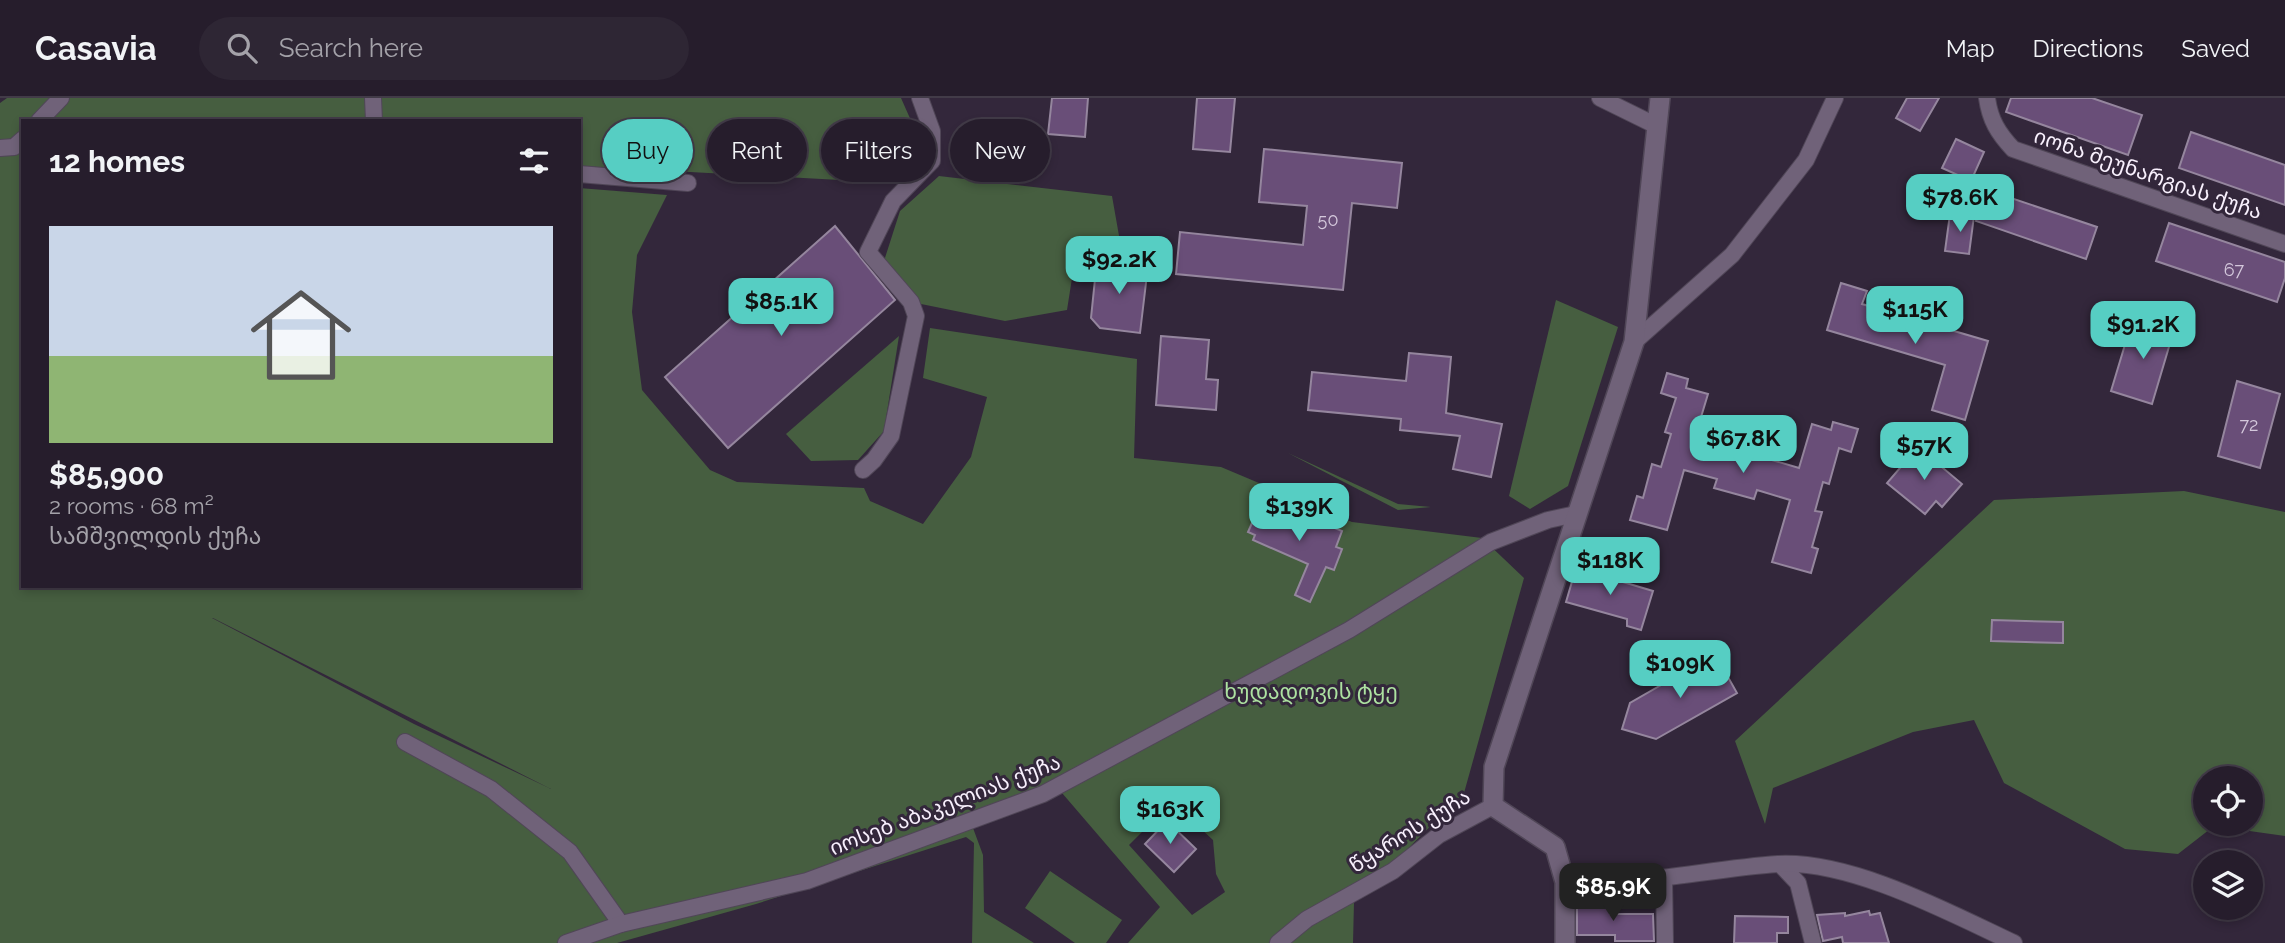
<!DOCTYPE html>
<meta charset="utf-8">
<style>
:root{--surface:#261d2c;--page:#2e2634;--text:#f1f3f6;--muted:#a4a2a9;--line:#423b48;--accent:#56cec3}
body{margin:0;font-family:Raleway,"Noto Sans Georgian",sans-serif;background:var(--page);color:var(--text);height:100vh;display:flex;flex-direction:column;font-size:26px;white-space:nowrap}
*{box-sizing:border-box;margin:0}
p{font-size:23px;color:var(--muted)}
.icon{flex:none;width:38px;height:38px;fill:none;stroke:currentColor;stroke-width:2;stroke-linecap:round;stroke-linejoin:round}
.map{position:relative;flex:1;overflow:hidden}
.side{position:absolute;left:21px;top:21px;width:560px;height:469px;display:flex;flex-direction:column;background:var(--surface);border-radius:0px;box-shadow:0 4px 10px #0003,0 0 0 2px var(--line)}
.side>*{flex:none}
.hud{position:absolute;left:602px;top:21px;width:665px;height:63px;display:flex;gap:14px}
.tools{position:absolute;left:2193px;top:668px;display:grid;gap:14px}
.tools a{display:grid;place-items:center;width:70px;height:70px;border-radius:50%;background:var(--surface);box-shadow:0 4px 10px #0003,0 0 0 2px var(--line);font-size:35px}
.price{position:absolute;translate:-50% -60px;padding:0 16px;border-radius:14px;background:var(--accent);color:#111;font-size:23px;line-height:46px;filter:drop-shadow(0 2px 4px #0008)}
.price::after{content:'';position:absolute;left:50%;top:42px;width:21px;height:16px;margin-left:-10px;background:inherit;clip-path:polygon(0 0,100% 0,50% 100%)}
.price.active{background:#222;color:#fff}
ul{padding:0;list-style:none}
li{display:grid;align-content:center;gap:14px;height:371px;padding:0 28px}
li+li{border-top:2px solid var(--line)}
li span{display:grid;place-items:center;height:217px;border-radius:0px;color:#555}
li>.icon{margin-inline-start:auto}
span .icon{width:126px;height:126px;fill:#fffc;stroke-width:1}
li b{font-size:30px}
h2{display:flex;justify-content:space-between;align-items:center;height:84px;padding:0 28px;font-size:30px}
.tag{padding:0 24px;border-radius:32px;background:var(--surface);box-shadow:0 4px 10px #0003,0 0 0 2px var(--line);font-size:24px;line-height:63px}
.tag.active{background:var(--accent);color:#111}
header{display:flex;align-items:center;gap:42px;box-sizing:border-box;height:98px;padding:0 35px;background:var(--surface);border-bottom:2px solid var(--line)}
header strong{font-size:33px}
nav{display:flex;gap:38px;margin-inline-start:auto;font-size:24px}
.search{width:490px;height:63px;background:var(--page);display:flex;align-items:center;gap:18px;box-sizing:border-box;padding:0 24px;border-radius:38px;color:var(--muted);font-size:26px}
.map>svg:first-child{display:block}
.green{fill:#465e40;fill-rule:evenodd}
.building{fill:#694e78;stroke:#95869e;stroke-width:2}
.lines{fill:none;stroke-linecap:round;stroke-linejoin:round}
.minor-casing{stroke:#504657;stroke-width:18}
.tertiary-casing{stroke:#504657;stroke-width:22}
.minor{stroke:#706279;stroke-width:16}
.tertiary{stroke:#706279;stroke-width:19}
.labels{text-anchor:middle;stroke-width:6;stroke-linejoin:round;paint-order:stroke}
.number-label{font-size:18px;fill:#d4c8dc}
.street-label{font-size:21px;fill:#f8f0fd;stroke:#33273b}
.park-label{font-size:21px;fill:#ade2a1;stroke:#33273b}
</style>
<header>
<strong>Casavia</strong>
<div class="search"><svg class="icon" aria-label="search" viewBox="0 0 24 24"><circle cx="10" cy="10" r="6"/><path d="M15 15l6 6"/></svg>Search here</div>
<nav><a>Map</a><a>Directions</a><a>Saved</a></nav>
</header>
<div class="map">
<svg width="2285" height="845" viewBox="0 0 2285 845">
<rect width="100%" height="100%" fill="#33273b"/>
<g class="green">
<path d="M 7,0 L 901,0 L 928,61 L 895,85 L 579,68 L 579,23 L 23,23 L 23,488 L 579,488 L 579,90 L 667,97 L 637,157 L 632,214 L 642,292 L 710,372 L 737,384 L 864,390 L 870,403 L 923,426 L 971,359 L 987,299 L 923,280 L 930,230 L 1137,261 L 1134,360 L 1221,369 L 1352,424 L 1482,440 L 1524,480 L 1464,695 L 1354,804 L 1353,845 L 1128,845 L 1160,809 L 1062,695 L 973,730 L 983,757 L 984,814 L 1034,845 L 972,845 L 974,745 L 966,739 L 756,806 L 617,845 L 0,845 L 0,5 ZM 212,520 L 213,520 L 551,691 L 414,626 ZM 1172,704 L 1213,742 L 1216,776 L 1225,794 L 1192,817 L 1129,747 Z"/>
<polygon points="939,78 1112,98 1121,149 1075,161 1067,212 1005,223 921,206 884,163 900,113"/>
<polygon points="1556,202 1618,229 1568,388 1530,411 1509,398"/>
<polygon points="899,238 884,333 858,362 811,363 786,336"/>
<polygon points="1288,355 1398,406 1431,409 1398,412"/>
<path d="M 2184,393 L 2285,414 L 2285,738 L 2214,728 L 2178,756 L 2125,751 L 2004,685 L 1974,622 L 1913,634 L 1773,690 L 1765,726 L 1735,643 L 1994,402 ZM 2205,681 L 2250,681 L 2250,726 L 2205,726 Z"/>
<polygon points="1050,773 1122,822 1106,845 1075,845 1025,810"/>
</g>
<g class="building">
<polygon points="1052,0 1088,0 1085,39 1048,36"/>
<polygon points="1197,0 1235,0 1230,54 1193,51"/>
<polygon points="1907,0 1939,0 1920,33 1896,20"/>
<polygon points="2011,0 2092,0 2142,17 2128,57 2006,14"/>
<polygon points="2191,34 2285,67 2285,107 2179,70"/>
<polygon points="1956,41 1984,54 1971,83 1942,70"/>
<polygon points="1264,51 1402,65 1397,110 1352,105 1343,192 1176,176 1180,134 1303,147 1307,108 1259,104"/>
<polygon points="1987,92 2097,129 2086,161 1976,123"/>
<polygon points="1950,116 1974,118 1969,156 1945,153"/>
<polygon points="2169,125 2285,164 2285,180 2277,204 2156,163"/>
<polygon points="835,128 895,202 728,350 665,279"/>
<polygon points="1097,162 1148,168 1140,235 1100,230 1091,220"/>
<polygon points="1841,185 1867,193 1862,206 1988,243 1965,322 1932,312 1945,267 1827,232"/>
<polygon points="2133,220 2174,232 2152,306 2111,293"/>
<polygon points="1161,238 1209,242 1206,281 1218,282 1216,312 1156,307"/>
<polygon points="1409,255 1451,259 1446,315 1502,326 1491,379 1453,371 1460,338 1400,332 1401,321 1308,312 1312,274 1406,283"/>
<polygon points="1667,275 1688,281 1686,290 1708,296 1695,339 1799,370 1812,326 1831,332 1833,324 1858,331 1851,354 1839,350 1829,386 1823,384 1815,413 1822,414 1812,449 1818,451 1811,475 1772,464 1790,402 1757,392 1754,401 1714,390 1717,381 1684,372 1667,432 1630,422 1637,398 1643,400 1652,366 1661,369 1671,336 1665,334 1676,300 1661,295"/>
<polygon points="2237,283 2280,296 2260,370 2218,358"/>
<polygon points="1918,349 1962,386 1942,409 1936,403 1925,416 1887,385"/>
<polygon points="1270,403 1342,433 1336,449 1342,451 1334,472 1326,469 1310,504 1295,497 1308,466 1253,442 1255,437 1248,434 1256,416 1263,418"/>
<polygon points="1576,470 1653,493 1641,532 1627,528 1627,521 1566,504"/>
<polygon points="1992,522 2063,524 2063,545 1991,543"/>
<polygon points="1715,556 1737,595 1656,641 1622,631 1630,605"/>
<polygon points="1167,723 1196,751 1174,774 1145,746"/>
<polygon points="1577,803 1610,803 1610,816 1653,816 1654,843 1615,843 1615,837 1577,837"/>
<polygon points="1869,813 1870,817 1880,815 1889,845 1843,845 1842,839 1823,843 1817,817 1845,815 1845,818"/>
<polygon points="1735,818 1788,819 1788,835 1777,835 1777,845 1734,845"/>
</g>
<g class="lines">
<defs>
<g id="minor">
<polyline points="373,0 374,23"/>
<polyline points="1600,0 1657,28"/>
<path d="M 1987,0 C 1990,22 1998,35 2013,51 L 2285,146"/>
<polyline points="39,23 61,0"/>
<polyline points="0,50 14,49 23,41"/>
<polyline points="579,76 688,85"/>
<polyline points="1634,244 1732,157 1806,62 1835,0"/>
<polyline points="863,372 874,362 891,338 916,218 911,204 868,154 893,103 932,63 932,33 920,0"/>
<polyline points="405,644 491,691 570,754 621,826"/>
<polyline points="1780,766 1798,785 1813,845"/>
<polyline points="1664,780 1665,845"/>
<path d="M 1565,784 C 1637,789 1706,771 1778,766 C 1851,762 1948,814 2014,845"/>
<polyline points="566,845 621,826 807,783 1043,696 1349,532 1491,444 1548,422 1576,416"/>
<polyline points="1278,845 1307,821 1393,773 1439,737 1493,708"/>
</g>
<polyline id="tertiary" points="1565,845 1565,784 1555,749 1493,708 1494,669 1634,244 1660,0"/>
</defs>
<use href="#minor" class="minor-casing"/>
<use href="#tertiary" class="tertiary-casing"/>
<use href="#minor" class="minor"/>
<use href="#tertiary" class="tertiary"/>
</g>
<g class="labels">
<g class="number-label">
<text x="1328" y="128">50</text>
<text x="2234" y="178">67</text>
<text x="2249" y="333">72</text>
</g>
<g class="street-label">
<text transform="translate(2148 76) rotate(19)" y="7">იონა მეუნარგიას ქუჩა</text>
<text transform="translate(945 707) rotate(-21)" y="7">იოსებ აბაკელიას ქუჩა</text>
<text transform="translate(1410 733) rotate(-32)" y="7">წყაროს ქუჩა</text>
</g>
<g class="park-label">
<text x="1311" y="601">ხუდადოვის ტყე</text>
</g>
</g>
</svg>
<div class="tools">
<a><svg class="icon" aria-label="locate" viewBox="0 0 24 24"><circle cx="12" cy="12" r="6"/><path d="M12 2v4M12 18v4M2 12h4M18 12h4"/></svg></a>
<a><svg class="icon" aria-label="layers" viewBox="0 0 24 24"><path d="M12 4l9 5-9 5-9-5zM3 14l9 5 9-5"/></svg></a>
</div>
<b class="price" style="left:1960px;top:136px">$78.6K</b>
<b class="price" style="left:1119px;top:198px">$92.2K</b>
<b class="price" style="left:781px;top:240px">$85.1K</b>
<b class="price" style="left:1915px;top:248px">$115K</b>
<b class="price" style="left:2143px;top:263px">$91.2K</b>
<b class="price" style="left:1743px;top:377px">$67.8K</b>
<b class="price" style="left:1924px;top:384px">$57K</b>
<b class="price" style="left:1299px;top:445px">$139K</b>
<b class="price" style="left:1610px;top:499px">$118K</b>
<b class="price" style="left:1680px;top:602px">$109K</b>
<b class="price" style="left:1170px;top:748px">$163K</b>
<b class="price active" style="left:1613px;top:825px">$85.9K</b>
<div class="hud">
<a class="tag active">Buy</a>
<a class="tag">Rent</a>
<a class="tag">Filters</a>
<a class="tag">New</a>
</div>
<section class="side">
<h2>12 homes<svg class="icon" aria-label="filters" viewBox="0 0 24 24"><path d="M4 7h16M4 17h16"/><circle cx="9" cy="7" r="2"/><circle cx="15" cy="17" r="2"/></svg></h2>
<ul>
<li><span style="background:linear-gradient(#c9d6e8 60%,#8fb573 0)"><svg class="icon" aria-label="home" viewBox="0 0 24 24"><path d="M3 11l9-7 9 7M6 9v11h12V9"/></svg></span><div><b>$85,900</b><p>2 rooms · 68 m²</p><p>სამშვილდის ქუჩა</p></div></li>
</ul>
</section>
</div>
